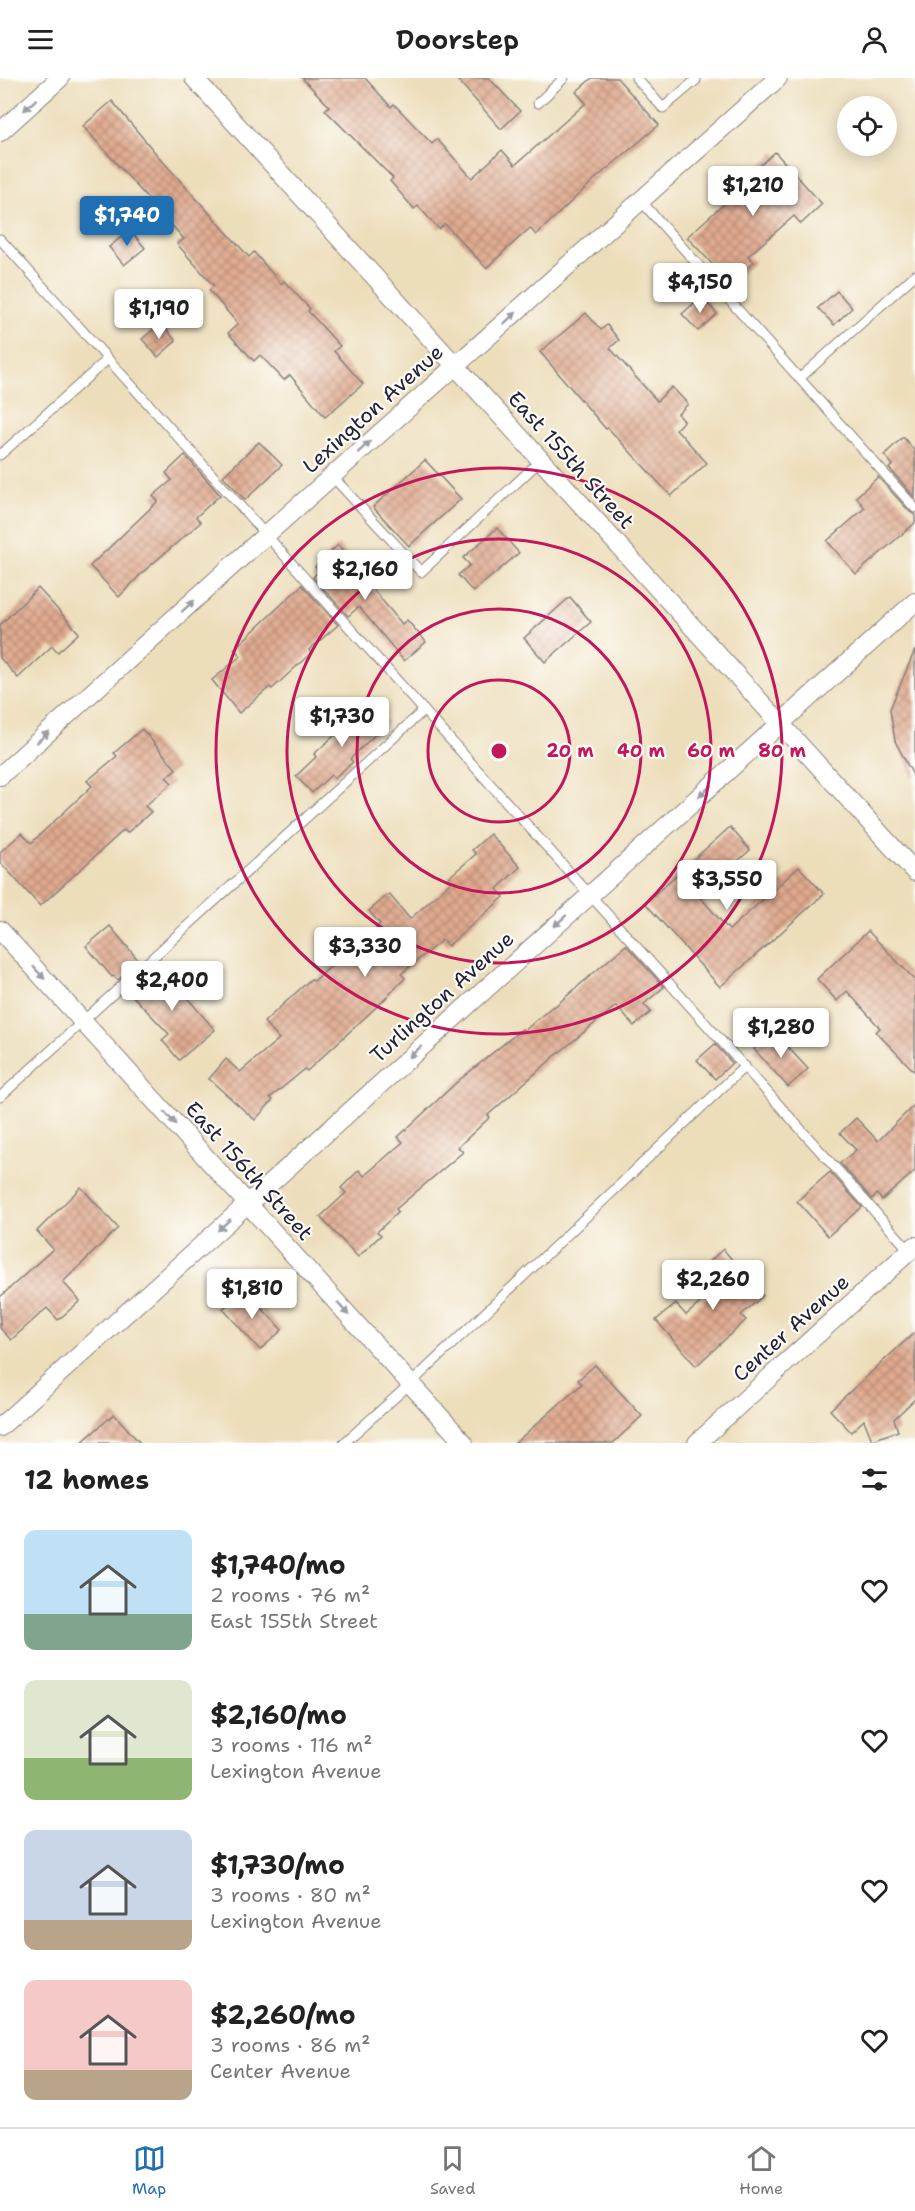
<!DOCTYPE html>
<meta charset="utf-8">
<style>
:root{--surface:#fff;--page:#f2f2f2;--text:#222;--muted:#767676;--line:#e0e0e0;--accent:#1f6fb2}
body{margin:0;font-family:"Shantell Sans",sans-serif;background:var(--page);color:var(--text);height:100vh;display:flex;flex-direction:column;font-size:22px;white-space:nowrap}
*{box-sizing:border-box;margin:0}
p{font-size:20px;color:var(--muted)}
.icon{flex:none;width:33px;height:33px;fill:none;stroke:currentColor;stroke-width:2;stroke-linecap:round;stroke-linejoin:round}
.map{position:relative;height:1365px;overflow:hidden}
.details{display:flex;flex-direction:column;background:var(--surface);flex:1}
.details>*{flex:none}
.buttons{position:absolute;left:837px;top:18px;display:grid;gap:12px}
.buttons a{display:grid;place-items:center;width:60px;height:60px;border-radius:50%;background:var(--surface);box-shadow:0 3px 15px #0003;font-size:30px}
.price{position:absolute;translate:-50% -51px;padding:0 14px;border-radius:6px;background:#fff;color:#222;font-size:20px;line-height:39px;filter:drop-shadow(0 2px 3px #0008)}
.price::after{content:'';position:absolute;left:50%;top:36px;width:18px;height:14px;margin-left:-9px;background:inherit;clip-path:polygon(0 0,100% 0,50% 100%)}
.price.current{background:var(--accent);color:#fff}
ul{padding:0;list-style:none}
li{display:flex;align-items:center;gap:18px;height:150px;padding:0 24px}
li span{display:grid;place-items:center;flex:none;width:168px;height:120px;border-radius:12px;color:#555}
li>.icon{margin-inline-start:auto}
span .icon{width:72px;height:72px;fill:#fffc;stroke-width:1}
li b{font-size:26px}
h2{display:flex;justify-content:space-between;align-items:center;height:72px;padding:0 24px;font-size:26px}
header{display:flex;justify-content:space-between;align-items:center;height:78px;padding:0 24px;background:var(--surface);font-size:27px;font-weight:600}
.tabs{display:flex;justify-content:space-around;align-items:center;height:84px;border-top:2px solid var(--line);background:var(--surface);font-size:16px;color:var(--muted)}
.tabs a{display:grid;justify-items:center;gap:3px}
.tabs .current{color:var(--accent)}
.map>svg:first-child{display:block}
.building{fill:url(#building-cross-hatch)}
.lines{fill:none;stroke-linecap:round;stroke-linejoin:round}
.service-casing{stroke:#88807b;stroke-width:11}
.minor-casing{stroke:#88807b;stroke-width:20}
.service{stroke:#fff;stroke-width:9}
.minor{stroke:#fff;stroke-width:18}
.oneway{fill:#9c9ca7}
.ring{fill:none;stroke:#c2185b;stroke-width:3}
.labels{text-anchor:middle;stroke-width:4.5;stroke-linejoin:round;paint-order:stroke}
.street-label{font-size:21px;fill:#22223b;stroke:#fdfcf7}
.centre{fill:#c2185b;stroke:#fdfcf7;stroke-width:3}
.ring-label{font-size:18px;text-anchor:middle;font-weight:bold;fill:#c2185b;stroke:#fdfcf7;stroke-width:4.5;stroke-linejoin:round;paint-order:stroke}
</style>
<header><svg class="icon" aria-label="menu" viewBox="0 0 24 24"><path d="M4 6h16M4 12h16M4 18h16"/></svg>Doorstep<svg class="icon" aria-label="person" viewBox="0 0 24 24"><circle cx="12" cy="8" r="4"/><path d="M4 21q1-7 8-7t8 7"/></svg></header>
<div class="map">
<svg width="915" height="1365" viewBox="0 0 915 1365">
<defs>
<pattern id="building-cross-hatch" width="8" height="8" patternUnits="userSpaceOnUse" patternTransform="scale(1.5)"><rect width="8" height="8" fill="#e0aa8f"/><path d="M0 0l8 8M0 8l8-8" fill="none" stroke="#b58a76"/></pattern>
</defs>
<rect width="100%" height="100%" fill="#fdfcf7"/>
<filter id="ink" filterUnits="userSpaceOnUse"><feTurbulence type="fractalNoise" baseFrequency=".0167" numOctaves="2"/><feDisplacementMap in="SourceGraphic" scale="12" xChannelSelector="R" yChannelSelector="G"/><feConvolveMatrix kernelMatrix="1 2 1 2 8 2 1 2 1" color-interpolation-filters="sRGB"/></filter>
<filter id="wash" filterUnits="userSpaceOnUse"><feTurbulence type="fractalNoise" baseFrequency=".008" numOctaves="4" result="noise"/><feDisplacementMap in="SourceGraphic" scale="24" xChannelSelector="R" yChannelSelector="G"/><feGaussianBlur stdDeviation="1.35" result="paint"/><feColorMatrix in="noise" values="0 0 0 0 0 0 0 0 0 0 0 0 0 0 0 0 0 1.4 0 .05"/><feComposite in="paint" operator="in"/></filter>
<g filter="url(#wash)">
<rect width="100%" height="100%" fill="#eddebb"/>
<g id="blocks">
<g class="building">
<polygon points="302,0 365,0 391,29 394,26 432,66 437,61 472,100 502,72 515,87 586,25 576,14 592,0 617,0 659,47 595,101 536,157 530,150 486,190 445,146 439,151 418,128 414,131 390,103 393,100 325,32 329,28"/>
<polygon points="456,0 489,0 520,33 501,51"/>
<polygon points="112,23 158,78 249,179 254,174 281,206 284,203 310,231 308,233 340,268 334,273 363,306 325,339 290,297 284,302 260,277 254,283 228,255 238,246 209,212 214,208 177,166 184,161 83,48"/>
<polygon points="775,74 822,126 801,146 794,138 748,178 754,184 730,205 687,159 756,97 753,94"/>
<polygon points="130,152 145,170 124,187 109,169"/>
<polygon points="837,213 852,230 834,247 818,230"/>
<polygon points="702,218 717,236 698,253 682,236"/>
<polygon points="586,235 601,252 607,247 619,262 610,270 657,323 672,309 688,326 678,336 684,343 676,351 707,385 671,418 608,350 606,351 540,274"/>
<polygon points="161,245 176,263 158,279 142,261"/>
<polygon points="903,359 915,373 915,420 889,390 893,387 884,377"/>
<polygon points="259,364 282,387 245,422 223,398"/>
<polygon points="185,377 220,417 196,439 201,444 143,494 119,519 90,488 158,423 153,418 172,402 166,395"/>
<polygon points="425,382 461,421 409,468 373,429"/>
<polygon points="878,399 910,434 915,437 915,445 856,496 827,463 865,430 856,419"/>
<polygon points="497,450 519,475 473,514 458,497 470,487 463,480"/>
<polygon points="338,467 369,501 366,503 402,546 407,542 426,564 404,583 359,529 348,538 313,499 319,493 315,489"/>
<polygon points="302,507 338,547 309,572 311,575 272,611 270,609 239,635 212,602 241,578 234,571"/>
<polygon points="38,510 79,555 58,574 52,568 18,600 0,580 0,547"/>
<polygon points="570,519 591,544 545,584 524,560"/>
<polygon points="915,572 915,701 895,663 890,631"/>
<polygon points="370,625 388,644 350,681 353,684 334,700 331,697 312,715 296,698 316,679 314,676"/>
<polygon points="142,651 176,691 166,699 172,705 145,728 151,734 127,755 124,752 40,828 0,784 0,774 22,755 31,765 92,708 87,703 117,678 114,675"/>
<polygon points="730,749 750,772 699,818 729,852 799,789 824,816 720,909 645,825"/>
<polygon points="490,756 520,789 497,811 504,819 448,868 442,862 401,896 405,900 385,921 307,993 305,991 270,1020 273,1022 255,1042 209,1001 226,981 240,994 279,961 264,944 311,901 314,903 345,876 347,878 380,846 369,833 389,816 410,841 451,804 448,800 476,776 472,772"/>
<polygon points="110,848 139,883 118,902 113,898 112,899 86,868"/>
<polygon points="868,853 915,902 915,994 876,954 880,950 847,913 837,923 817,901"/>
<polygon points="626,867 664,909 644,926 651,934 634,948 616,928 555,978 488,1037 490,1039 458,1069 463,1074 396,1131 398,1134 377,1154 381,1157 358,1179 320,1139 346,1115 341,1110 359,1092 364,1098 403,1064 398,1059 457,1004 522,951 524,953 553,928 554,929"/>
<polygon points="163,892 215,952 179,982 162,962 169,956 127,912 148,893 154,900"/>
<polygon points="773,953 808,991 788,1009 754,971"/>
<polygon points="715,966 732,985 715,1001 697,982"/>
<polygon points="915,1026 915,1093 882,1122 877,1116 872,1121 840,1085 856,1072 840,1055 856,1040 878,1063"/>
<polygon points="830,1094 862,1129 828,1158 797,1123"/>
<polygon points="81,1109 118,1150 63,1204 80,1223 58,1242 47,1230 11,1262 0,1250 0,1219 53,1171 37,1153"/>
<polygon points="723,1171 763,1218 741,1237 746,1242 696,1288 656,1242 676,1226 686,1237 720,1208 703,1189"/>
<polygon points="244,1211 282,1252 260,1272 223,1231"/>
<polygon points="915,1254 915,1321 894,1341 898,1353 872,1362 864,1342 851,1354 830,1332"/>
<polygon points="595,1287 642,1338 613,1365 515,1365 582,1306 578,1302"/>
<polygon points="114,1336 140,1365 81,1365"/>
</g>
</g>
</g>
<g filter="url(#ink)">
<use href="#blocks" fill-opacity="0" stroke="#88807b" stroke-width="1.5"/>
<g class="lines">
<defs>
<g id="service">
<polyline points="636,0 663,30 696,2 694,0"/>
<polyline points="538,25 564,0"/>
<polyline points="641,123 915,430"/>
<polyline points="0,161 911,1174"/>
<polyline points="800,300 915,197"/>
<polyline points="0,377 108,281"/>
<polyline points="332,398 421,494 541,382"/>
<polyline points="0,1019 424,632"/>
<polyline points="344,1365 410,1306 745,988"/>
</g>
<g id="minor">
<polyline points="194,0 915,794"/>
<polyline points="0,54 60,0"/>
<polyline points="0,698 266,457 778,0"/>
<polyline points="0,852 464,1365"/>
<polyline points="0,1349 915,524"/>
<polyline points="697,1365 915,1168"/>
</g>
</defs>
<use href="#service" class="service-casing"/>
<use href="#minor" class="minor-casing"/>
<use href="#service" class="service"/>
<use href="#minor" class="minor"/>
</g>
<defs><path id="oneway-solid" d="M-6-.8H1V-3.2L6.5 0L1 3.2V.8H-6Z" transform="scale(1.5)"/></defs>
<g class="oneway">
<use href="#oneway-solid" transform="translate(30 27) rotate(138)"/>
<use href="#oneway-solid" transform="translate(510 240) rotate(-42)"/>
<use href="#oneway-solid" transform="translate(364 369) rotate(-42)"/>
<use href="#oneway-solid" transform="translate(188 528) rotate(-42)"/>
<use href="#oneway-solid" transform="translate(43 659) rotate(-42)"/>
<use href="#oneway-solid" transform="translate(705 713) rotate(138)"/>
<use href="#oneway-solid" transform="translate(560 843) rotate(138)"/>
<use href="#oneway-solid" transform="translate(39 895) rotate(48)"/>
<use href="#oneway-solid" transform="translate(415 974) rotate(138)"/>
<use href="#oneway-solid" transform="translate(170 1040) rotate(48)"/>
<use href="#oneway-solid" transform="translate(224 1147) rotate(138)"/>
<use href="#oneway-solid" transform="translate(343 1231) rotate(48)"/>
</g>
</g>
<g class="ring">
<circle cx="499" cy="673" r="71"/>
<circle cx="499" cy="673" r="142"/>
<circle cx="499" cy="673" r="212"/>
<circle cx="499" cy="673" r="283"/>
</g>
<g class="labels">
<g class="street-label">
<text transform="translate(373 331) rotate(-42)" y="7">Lexington Avenue</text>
<text transform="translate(571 382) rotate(48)" y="7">East 155th Street</text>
<text transform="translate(442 919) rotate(-42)" y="7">Turlington Avenue</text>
<text transform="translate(249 1093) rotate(48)" y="7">East 156th Street</text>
<text transform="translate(791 1250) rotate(-42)" y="7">Center Avenue</text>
</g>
</g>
<circle cx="499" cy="673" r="9" class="centre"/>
<g class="ring-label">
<text x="570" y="679">20 m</text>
<text x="641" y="679">40 m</text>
<text x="711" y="679">60 m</text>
<text x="782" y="679">80 m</text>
</g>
</svg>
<div class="buttons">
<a><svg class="icon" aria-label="locate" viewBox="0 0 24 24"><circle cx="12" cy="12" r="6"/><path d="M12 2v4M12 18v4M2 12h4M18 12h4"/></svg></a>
</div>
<b class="price" style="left:753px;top:139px">$1,210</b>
<b class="price current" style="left:127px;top:169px">$1,740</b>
<b class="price" style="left:700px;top:236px">$4,150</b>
<b class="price" style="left:159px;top:262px">$1,190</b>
<b class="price" style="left:365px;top:523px">$2,160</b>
<b class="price" style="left:342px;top:670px">$1,730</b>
<b class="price" style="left:727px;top:833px">$3,550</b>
<b class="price" style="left:365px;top:900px">$3,330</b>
<b class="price" style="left:172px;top:934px">$2,400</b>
<b class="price" style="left:781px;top:981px">$1,280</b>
<b class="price" style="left:713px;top:1233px">$2,260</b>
<b class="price" style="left:252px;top:1242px">$1,810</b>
</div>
<section class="details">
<h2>12 homes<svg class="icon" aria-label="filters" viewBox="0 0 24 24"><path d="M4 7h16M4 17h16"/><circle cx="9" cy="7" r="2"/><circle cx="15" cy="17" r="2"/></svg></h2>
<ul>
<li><span style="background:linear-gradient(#bfe0f5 70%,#7fa58c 0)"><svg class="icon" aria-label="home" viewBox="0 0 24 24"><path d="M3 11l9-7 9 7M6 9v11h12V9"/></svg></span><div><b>$1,740/mo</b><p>2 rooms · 76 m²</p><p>East 155th Street</p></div><svg class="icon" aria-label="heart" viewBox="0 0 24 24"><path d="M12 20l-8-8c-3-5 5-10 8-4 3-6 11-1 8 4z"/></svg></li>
<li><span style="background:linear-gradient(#dfe7d0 65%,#8fb573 0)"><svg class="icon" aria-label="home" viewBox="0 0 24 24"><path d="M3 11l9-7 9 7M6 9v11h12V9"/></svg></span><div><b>$2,160/mo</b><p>3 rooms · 116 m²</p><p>Lexington Avenue</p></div><svg class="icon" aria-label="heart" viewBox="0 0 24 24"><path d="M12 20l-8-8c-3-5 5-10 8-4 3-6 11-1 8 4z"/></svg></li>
<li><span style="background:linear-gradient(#c9d6e8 75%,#b9a48a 0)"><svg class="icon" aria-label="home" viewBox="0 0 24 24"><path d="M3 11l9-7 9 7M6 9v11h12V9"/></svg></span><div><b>$1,730/mo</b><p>3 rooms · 80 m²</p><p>Lexington Avenue</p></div><svg class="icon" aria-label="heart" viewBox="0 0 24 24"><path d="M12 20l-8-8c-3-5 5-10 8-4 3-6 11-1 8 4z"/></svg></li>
<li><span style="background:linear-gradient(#f6c9c9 75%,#b9a48a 0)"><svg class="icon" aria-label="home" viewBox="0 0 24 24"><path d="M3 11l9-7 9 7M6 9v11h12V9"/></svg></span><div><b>$2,260/mo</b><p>3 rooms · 86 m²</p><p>Center Avenue</p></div><svg class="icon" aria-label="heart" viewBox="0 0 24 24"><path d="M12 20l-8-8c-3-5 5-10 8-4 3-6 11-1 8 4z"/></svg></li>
</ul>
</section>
<nav class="tabs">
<a class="current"><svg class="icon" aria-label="map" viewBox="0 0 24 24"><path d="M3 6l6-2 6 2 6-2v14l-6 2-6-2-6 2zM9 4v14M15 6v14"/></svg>Map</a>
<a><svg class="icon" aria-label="saved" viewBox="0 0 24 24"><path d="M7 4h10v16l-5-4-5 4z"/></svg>Saved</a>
<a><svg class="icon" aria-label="home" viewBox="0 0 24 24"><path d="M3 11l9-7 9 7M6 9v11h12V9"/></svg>Home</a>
</nav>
